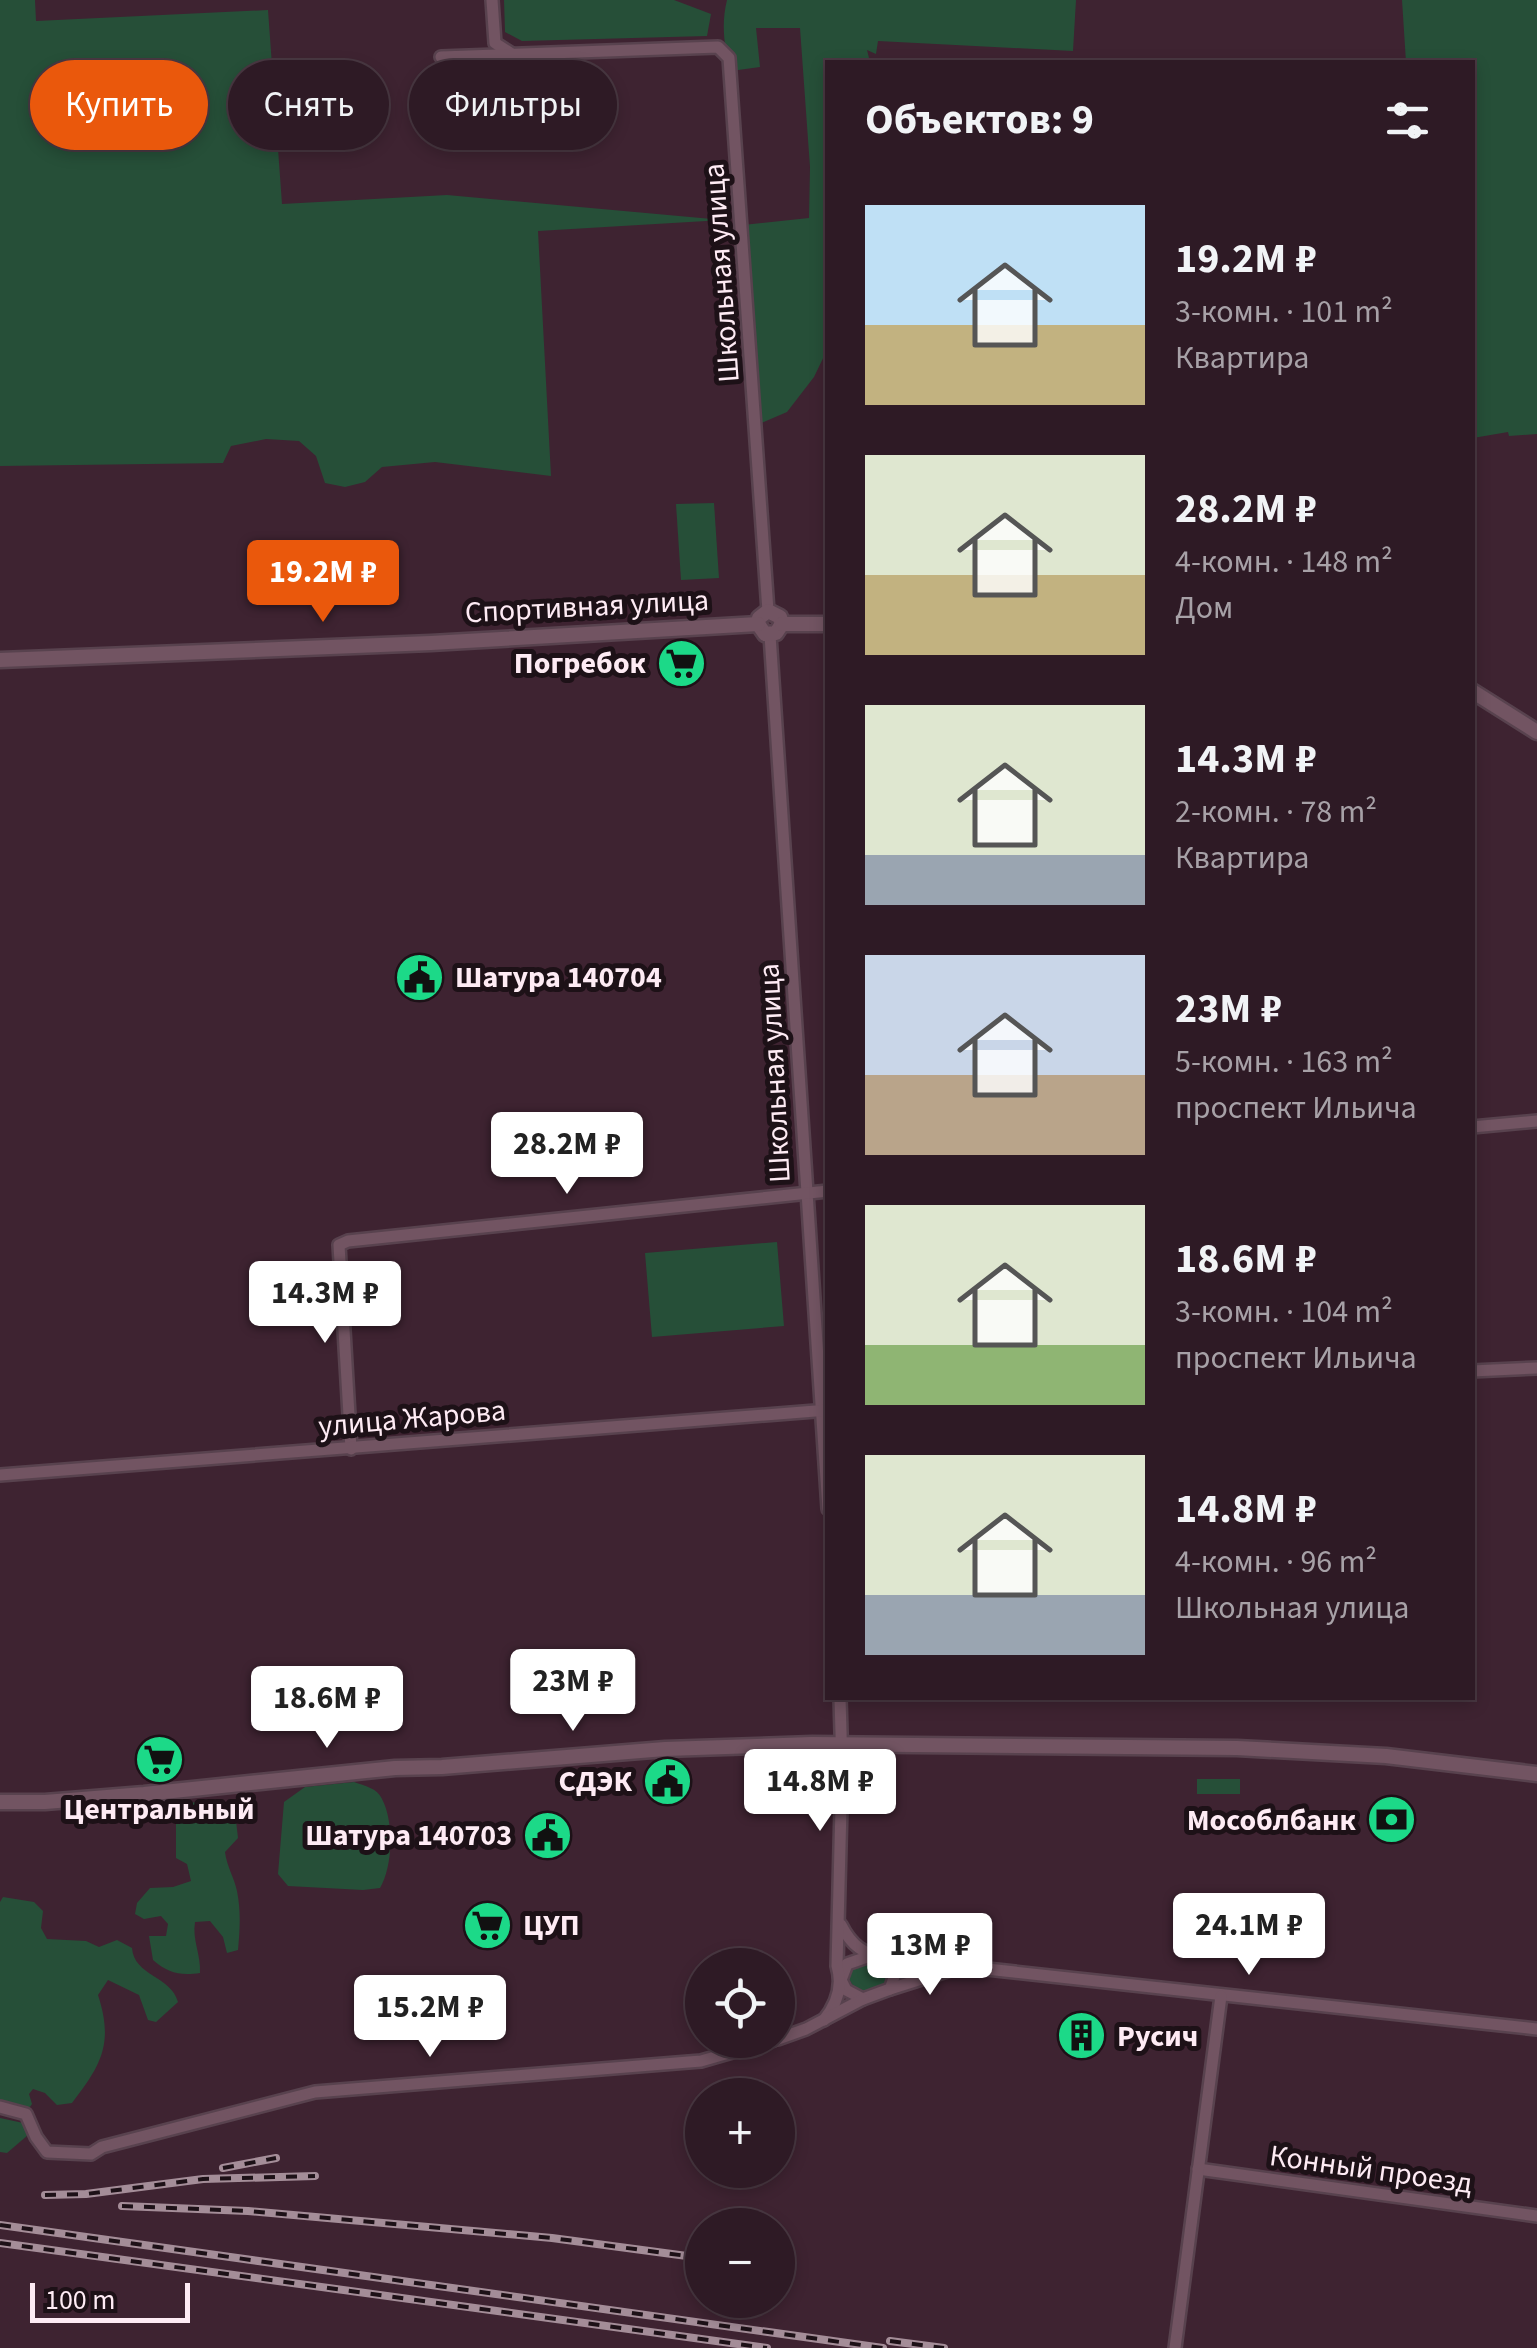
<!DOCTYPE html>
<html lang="ru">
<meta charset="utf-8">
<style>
:root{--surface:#2e1a25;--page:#36232d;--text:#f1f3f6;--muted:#a7a1a7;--line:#493842;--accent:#ea580c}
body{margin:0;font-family:"Source Sans 3",sans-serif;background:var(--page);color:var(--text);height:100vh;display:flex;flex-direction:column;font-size:38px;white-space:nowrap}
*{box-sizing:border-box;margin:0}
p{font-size:32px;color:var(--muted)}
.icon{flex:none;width:55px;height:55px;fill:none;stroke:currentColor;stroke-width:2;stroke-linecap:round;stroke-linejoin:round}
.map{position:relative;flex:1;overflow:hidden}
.drawer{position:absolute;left:825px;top:60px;width:650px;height:1640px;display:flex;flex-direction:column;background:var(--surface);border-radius:0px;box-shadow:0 5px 15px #0003,0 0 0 2px var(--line)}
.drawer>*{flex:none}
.top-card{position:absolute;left:30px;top:60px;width:645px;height:90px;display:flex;gap:20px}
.buttons{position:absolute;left:685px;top:1948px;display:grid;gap:20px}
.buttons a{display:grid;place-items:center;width:110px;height:110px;border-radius:50%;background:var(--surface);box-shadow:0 5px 15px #0003,0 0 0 2px var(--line);font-size:50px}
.scale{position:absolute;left:30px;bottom:25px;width:160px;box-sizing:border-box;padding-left:10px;border:5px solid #feebf4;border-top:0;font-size:28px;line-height:35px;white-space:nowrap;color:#feebf4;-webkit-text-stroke:8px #1d1117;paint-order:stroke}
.price{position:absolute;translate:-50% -85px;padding:0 22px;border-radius:10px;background:#fff;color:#222;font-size:32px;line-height:65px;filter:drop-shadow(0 2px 5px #0008)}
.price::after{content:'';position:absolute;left:50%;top:60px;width:30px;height:22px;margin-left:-15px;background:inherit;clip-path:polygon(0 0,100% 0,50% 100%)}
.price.selected{background:var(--accent);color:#fff}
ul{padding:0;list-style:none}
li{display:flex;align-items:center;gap:30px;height:250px;padding:0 40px}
li span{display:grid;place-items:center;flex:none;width:280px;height:200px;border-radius:0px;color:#555}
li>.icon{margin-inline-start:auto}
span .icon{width:120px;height:120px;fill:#fffc;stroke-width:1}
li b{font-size:42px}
h2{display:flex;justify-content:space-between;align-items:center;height:120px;padding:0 40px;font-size:42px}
.tag{padding:0 35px;border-radius:45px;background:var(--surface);box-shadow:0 5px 15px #0003,0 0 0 2px var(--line);font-size:35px;line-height:90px}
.tag.selected{background:var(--accent);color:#fff}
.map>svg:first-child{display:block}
.green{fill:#264f38}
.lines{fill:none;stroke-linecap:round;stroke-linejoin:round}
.minor-casing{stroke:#58424e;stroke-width:16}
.tertiary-casing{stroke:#58424e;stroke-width:19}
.minor{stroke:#725462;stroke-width:11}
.tertiary{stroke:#725462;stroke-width:14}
.rail-casing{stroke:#a48d98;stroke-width:8}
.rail{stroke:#1d1117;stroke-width:4;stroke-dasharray:11;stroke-linecap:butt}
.labels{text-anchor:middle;stroke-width:10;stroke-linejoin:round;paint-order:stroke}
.street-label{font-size:30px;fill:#feebf4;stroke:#1d1117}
.poi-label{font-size:30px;font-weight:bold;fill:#feebf4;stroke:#1d1117;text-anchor:end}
</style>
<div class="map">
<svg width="1537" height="2348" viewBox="0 0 1537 2348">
<rect width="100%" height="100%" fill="#3e2331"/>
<g class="green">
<polygon points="0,0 35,0 36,21 268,10 282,204 447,195 723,220 538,231 551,476 435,462 382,467 365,482 345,487 325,483 316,456 299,441 266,439 231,446 223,463 0,466"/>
<polygon points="504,0 674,0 711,14 707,36 522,41 505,32"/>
<path d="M 727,0 L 1076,0 L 1073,51 L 878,41 L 876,54 L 867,50 L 870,62 L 828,62 L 827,350 L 814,377 L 787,412 L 757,425 L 743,225 L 809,218 L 810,167 L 800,28 L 756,28 L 760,67 L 731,71 C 724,48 721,24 727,0 Z"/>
<polygon points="1402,0 1537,0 1537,434 1509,436 1508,432 1473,438 1472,62 1406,62"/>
<polygon points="714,503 719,578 681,580 676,504"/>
<polygon points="777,1242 784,1326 652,1337 645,1253"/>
<rect x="1197" y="1779" width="43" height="15"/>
<path d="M 354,1782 C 365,1786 377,1788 382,1799 C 394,1821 393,1867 380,1888 L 363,1890 L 288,1886 L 278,1874 L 284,1802 L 305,1787 Z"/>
<path d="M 218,1800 L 222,1803 L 217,1815 L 223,1821 L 235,1812 L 238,1838 L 225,1852 C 227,1867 234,1877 237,1891 C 241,1911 240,1930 238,1950 L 227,1953 L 223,1937 L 210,1921 L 195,1922 C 192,1940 201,1954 200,1973 C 180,1976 168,1973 153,1960 L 149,1936 L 166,1936 L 168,1924 L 161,1916 L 144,1919 L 135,1914 L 137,1903 L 150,1888 L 173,1887 L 191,1881 L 187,1864 L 176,1858 L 176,1820 L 188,1803 Z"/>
<path d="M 3,1897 L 34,1902 L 43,1911 L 41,1928 L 47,1939 L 86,1941 L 99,1947 L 117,1940 L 132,1948 C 134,1976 171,1976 178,2002 L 156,2022 L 148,2020 L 139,1995 L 108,1980 L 98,1995 C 114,2044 101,2065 72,2103 L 57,2105 L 45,2093 L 33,2089 L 29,2094 L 32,2104 L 27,2111 L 0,2102 L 0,1902 Z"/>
<polygon points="856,1962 885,1967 889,1979 885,1985 863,1994 857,1992 847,1976 849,1968"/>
<polygon points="0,2118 28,2124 28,2135 7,2153 0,2152"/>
</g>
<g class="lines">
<defs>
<g id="minor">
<polyline points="492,0 495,43 512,54"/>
<polyline points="441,57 718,47 729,58 768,611"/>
<polyline points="770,635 828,1509"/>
<polyline points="1472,1127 1537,1121"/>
<polyline points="1472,1371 1537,1368"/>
<polyline points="351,1449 339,1245 348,1241 828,1191"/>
<polyline points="0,1475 828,1410"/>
<path d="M 841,1925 C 851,1945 864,1955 886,1958 C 896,1969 896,1975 890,1989 L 863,1999 L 846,1990 L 841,1980 L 847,1964 L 870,1956"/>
<polyline points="886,1958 1537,2029"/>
<polyline points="890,1989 953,1969"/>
<path d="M 824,2020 C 837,2004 843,1986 837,1966 L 842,1767 L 840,1698"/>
<polyline points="778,2039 806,2029 863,1999"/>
<polyline points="0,2107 26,2114 36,2137 47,2152 91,2154 102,2147 315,2092 701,2061 774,2040"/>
<polyline points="1198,2169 1537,2216"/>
<polyline points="1175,2348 1221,1996"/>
</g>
<g id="tertiary">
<polyline points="758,624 759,618 768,611 780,617 782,624"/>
<polyline points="758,624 765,634 776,633 782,624"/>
<polyline points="782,624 828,624"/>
<polyline points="0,660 431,643 758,624"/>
<polyline points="1472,691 1537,732"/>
<polyline points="0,1802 45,1802 144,1794 395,1768 442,1767 665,1749 812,1744 1237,1748 1386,1756 1537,1774"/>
</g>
</defs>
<use href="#minor" class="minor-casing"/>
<use href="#tertiary" class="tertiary-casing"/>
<use href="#minor" class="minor"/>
<use href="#tertiary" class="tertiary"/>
<defs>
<g id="rail">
<polyline points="223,2168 276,2158"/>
<polyline points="45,2195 86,2194 203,2179 315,2176"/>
<polyline points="122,2206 248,2211 552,2238 702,2258"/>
<polyline points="0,2225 883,2348"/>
<polyline points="0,2243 767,2348"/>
<polyline points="890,2341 944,2348"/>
</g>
</defs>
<use href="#rail" class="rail-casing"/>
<use href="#rail" class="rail"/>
</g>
<defs>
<symbol id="supermarket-disc" viewBox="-11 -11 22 22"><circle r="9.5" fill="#1cd988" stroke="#1d1117"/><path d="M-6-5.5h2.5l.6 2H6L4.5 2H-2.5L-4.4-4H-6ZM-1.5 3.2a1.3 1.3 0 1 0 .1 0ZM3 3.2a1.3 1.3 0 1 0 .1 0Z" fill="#111"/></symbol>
<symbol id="civic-disc" viewBox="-11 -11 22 22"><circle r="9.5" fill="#1cd988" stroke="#1d1117"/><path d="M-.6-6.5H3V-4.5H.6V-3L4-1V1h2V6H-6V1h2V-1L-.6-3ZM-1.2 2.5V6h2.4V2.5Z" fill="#111"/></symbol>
<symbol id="bank-disc" viewBox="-11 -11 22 22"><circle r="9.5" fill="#1cd988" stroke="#1d1117"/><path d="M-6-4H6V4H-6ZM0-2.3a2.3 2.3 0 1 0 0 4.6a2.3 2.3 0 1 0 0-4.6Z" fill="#111"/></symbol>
<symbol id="building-disc" viewBox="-11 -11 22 22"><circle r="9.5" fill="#1cd988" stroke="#1d1117"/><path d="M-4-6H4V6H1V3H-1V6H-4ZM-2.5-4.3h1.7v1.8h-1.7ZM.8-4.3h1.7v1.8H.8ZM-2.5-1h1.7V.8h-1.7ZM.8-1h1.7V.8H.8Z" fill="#111"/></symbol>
</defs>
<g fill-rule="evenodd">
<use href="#supermarket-disc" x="654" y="636" width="55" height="55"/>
<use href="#civic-disc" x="392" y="950" width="55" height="55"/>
<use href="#supermarket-disc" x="132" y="1732" width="55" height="55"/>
<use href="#civic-disc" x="640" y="1754" width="55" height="55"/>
<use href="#bank-disc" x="1364" y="1792" width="55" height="55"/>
<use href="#civic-disc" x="520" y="1808" width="55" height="55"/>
<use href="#supermarket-disc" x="460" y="1898" width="55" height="55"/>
<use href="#building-disc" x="1054" y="2008" width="55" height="55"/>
</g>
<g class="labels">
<g class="street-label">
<text transform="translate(721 273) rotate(-94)" y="10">Школьная улица</text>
<text transform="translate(587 606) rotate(-3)" y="10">Спортивная улица</text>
<text transform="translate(774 1073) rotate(-93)" y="10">Школьная улица</text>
<text transform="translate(412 1418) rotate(-5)" y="10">улица Жарова</text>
<text transform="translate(1371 2169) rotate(8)" y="10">Конный проезд</text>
</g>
<g class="poi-label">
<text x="646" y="673">Погребок</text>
<text x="455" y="987" text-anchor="start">Шатура 140704</text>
<text x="632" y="1791">СДЭК</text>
<text x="159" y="1819" text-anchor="middle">Центральный</text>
<text x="1356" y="1830">Мособлбанк</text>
<text x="512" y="1845">Шатура 140703</text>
<text x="523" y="1935" text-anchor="start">ЦУП</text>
<text x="1117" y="2046" text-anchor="start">Русич</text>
</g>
</g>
</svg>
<div class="buttons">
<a><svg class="icon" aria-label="locate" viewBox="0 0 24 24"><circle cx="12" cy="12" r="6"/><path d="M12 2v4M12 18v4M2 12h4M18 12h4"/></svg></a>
<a>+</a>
<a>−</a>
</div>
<div class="scale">100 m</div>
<b class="price selected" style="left:323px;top:625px">19.2M ₽</b>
<b class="price" style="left:567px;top:1197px">28.2M ₽</b>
<b class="price" style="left:325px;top:1346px">14.3M ₽</b>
<b class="price" style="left:573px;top:1734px">23M ₽</b>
<b class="price" style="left:327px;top:1751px">18.6M ₽</b>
<b class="price" style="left:820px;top:1834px">14.8M ₽</b>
<b class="price" style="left:1249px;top:1978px">24.1M ₽</b>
<b class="price" style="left:930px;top:1998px">13M ₽</b>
<b class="price" style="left:430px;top:2060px">15.2M ₽</b>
<div class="top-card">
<a class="tag selected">Купить</a>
<a class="tag">Снять</a>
<a class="tag">Фильтры</a>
</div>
<section class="drawer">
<h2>Объектов: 9<svg class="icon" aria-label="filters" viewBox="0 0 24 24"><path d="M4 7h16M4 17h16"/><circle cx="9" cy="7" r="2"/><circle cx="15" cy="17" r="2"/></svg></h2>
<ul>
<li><span style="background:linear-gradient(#bfe0f5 60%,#c2b280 0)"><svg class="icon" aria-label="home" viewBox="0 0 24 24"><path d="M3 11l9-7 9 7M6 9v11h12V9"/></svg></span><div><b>19.2M ₽</b><p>3-комн. · 101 m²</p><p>Квартира</p></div></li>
<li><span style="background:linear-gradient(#dfe7d0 60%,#c2b280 0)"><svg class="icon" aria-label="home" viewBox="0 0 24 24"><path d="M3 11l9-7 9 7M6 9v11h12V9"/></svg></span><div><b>28.2M ₽</b><p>4-комн. · 148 m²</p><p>Дом</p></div></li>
<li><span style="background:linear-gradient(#dfe7d0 75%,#9aa5b1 0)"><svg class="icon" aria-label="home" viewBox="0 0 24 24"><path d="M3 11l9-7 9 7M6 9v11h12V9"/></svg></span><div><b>14.3M ₽</b><p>2-комн. · 78 m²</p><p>Квартира</p></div></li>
<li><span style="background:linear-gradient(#c9d6e8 60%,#b9a48a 0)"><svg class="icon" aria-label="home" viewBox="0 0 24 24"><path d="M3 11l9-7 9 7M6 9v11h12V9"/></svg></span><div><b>23M ₽</b><p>5-комн. · 163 m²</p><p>проспект Ильича</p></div></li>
<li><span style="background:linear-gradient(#dfe7d0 70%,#8fb573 0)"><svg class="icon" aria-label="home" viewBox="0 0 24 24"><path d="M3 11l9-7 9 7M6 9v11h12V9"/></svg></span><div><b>18.6M ₽</b><p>3-комн. · 104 m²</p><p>проспект Ильича</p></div></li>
<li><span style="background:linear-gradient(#dfe7d0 70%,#9aa5b1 0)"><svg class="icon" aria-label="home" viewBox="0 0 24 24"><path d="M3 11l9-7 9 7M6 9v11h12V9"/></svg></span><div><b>14.8M ₽</b><p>4-комн. · 96 m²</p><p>Школьная улица</p></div></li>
</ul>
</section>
</div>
